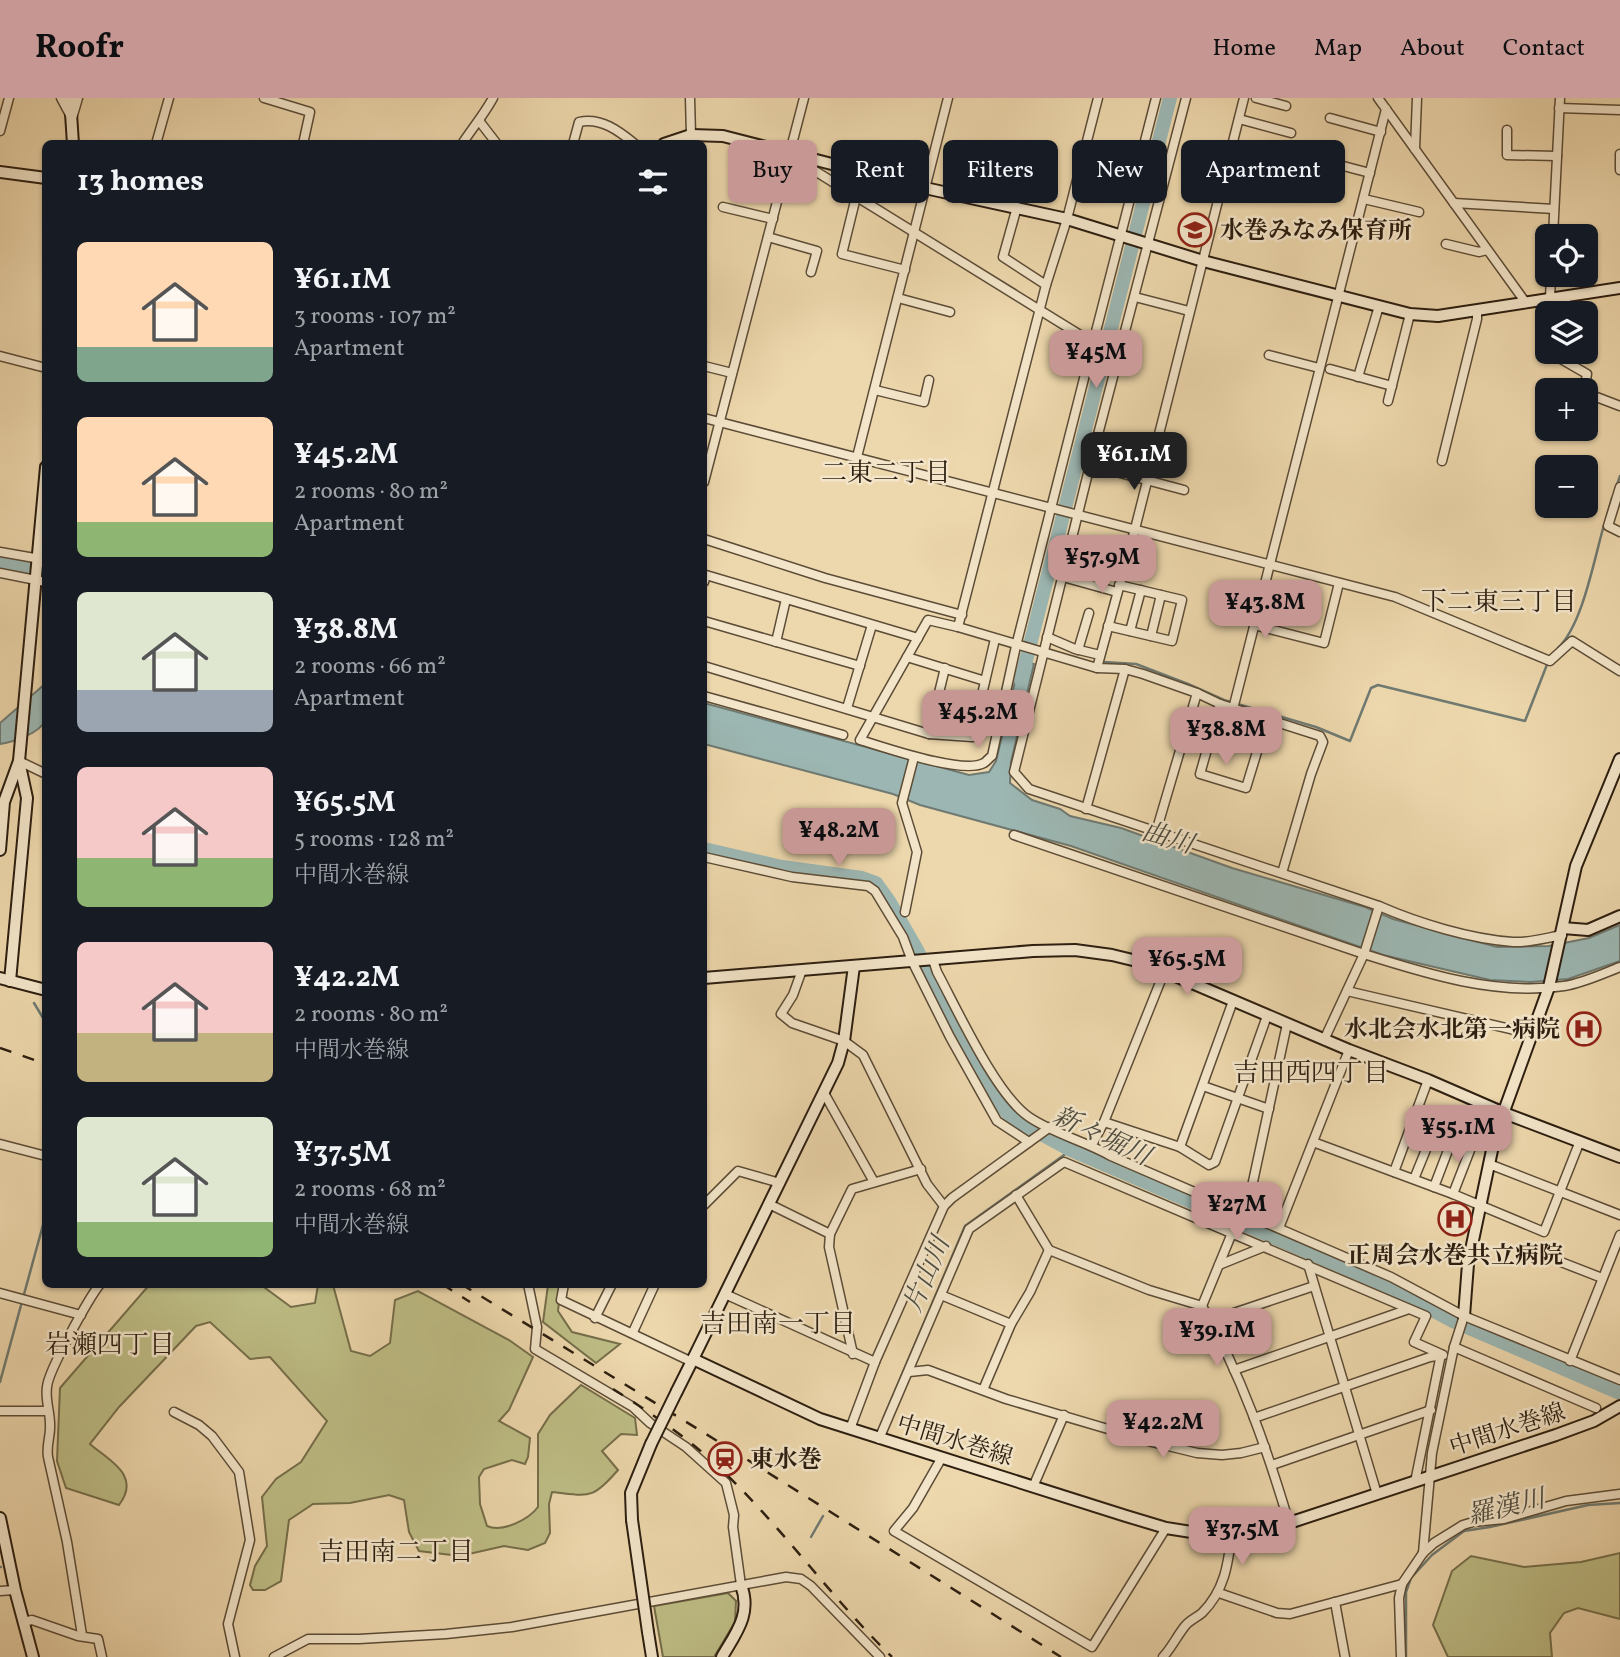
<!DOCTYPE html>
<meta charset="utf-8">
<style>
:root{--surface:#171b24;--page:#20242c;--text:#f1f3f6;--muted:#9ea1a6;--accent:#c59692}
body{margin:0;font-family:Vollkorn,"Noto Serif JP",serif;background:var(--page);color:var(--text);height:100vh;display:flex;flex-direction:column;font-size:26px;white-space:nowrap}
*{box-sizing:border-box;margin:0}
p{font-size:23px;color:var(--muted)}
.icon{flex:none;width:38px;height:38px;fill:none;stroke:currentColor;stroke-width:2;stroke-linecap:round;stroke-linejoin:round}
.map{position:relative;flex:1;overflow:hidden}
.sheet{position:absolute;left:42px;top:42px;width:665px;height:1148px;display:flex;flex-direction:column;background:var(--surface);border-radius:10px;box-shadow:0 2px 5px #0004}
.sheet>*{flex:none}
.guide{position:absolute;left:728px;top:42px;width:665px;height:63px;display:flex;gap:14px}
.tools{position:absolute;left:1535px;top:126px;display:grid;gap:14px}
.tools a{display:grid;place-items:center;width:63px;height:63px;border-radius:10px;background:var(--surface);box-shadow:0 2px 5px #0004;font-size:35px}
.price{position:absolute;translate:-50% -60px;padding:0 16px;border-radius:14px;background:var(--accent);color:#111;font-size:23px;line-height:46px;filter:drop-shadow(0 2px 4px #0008)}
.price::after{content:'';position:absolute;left:50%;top:42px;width:21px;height:16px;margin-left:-10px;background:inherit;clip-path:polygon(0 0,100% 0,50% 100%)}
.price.selected{background:#222;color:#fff}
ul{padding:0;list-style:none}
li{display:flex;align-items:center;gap:21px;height:175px;padding:0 35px}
li span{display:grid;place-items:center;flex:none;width:196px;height:140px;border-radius:10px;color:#555}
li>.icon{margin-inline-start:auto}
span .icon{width:84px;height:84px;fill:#fffc;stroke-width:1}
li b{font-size:30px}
h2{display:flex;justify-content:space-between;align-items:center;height:84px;padding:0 35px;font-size:30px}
.tag{padding:0 24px;border-radius:10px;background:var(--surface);box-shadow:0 2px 5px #0004;font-size:24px;line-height:63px}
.tag.selected{background:var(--accent);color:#111}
header{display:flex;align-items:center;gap:42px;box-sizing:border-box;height:98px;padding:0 35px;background:var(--accent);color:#111}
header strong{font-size:33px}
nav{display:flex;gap:38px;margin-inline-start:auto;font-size:24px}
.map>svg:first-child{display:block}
.green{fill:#bebd85;stroke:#756e4a;stroke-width:2}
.water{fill:#9cb7b3;stroke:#6f7a72;stroke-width:2}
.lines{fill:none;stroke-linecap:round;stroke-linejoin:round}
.stream{stroke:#6f7a72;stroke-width:2.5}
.river{stroke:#9cb7b3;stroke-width:14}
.street-casing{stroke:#5c4c37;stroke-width:11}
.secondary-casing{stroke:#2c1e10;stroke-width:14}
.street{stroke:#f3e5c9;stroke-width:8}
.secondary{stroke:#f3e5c9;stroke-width:10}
.rail{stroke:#2c1e10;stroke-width:2.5;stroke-dasharray:12 12;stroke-linecap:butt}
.secondary-bridge-casing{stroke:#2c1e10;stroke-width:14;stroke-linecap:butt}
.secondary-bridge{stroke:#f3e5c9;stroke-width:10}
.labels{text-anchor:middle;stroke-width:5;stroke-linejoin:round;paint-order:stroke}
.poi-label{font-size:24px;font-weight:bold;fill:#2c1e10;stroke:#f3e5c9;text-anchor:start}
.street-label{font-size:24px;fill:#2c1e10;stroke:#f3e5c9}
.neighbourhood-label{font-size:26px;fill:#2c1e10;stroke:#f3e5c9}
.water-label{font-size:26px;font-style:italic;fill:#4e4c41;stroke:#f3e5c9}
</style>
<header>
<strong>Roofr</strong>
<nav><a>Home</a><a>Map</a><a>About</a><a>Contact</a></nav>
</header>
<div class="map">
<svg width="1620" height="1559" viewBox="0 0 1620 1559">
<rect width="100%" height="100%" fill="#edd7ac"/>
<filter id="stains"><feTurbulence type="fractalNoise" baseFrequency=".00286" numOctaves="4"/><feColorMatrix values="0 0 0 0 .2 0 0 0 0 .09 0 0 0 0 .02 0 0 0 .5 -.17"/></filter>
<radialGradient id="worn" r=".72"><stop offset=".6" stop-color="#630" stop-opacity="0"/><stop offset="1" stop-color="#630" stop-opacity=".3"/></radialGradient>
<g class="green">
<path d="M 150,1186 L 261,1187 L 291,1209 L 315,1205 L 318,1187 L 333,1187 L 351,1253 L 370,1258 L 390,1245 L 395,1202 L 418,1193 L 509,1242 L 533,1259 L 509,1312 L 499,1323 L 530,1340 L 528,1359 L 525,1366 L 512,1362 L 484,1371 L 479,1379 L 480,1406 L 487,1428 C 503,1435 529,1421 538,1409 L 538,1336 L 550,1317 L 581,1287 L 635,1320 L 637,1337 L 621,1336 L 602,1353 L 618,1372 C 592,1402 590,1398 552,1394 L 549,1406 L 550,1435 L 545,1445 L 528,1452 L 504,1448 L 460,1458 L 419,1453 L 409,1434 L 404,1402 L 389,1397 L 350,1405 L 313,1406 L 289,1422 L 281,1483 L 265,1492 L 253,1492 L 250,1487 L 255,1468 L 267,1448 L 262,1399 L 276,1381 L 301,1364 L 327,1323 L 270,1259 L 250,1261 L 210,1224 L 196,1228 L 119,1309 L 90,1346 C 108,1362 142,1377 119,1407 L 66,1390 L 57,1363 L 60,1290 Z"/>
<polygon points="548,1187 561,1187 558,1213 572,1234 620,1246 596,1265 543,1224"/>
<polygon points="1620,1455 1620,1521 1578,1510 1564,1515 1550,1535 1552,1559 1448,1559 1433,1527 1452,1473 1471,1458 1524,1469 1581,1464"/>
<polygon points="728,1495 736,1503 735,1524 714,1559 663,1559 654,1508"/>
</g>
<g class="water">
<polygon points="1020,563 1034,566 1011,664 1010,685 1032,702 1060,711 1070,718 1121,730 1232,770 1365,809 1393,821 1497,849 1549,848 1589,840 1620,827 1620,863 1568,881 1531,884 1490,882 1383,857 1071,748 920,707 893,696 704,646 704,605 969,677 989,674 996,663"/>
<path d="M 45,586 C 45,596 48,612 45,622 C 41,635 13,644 0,646 L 0,625 Z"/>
</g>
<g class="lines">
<g class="stream">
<polyline points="1616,390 1620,378"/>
<polyline points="1606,421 1612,400"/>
<path d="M 1558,550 C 1583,526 1594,461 1604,427"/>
<polyline points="1104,564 1136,566 1188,586 1224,602 1316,629 1350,643 1371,590 1378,587 1525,623 1548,564"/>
<polyline points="34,905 46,925"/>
<polyline points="0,1284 46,1116"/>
<polyline points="884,1319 965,1128 1071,1052"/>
<polyline points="811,1439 823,1418"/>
<polyline points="0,1469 1,1469"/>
<polyline points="1406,1559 1406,1494 1411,1480 1432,1457 1464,1433 1490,1429 1588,1407 1620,1405"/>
</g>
<g class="river">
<polyline points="0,465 46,473"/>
<polyline points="1021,582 1170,0"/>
<polyline points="704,751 782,769 862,780 876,785 889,803 917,852 997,1002 1009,1017 1021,1025 1071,1052 1391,1190 1453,1223 1620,1295"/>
</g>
<defs>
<g id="street">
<polyline points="61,0 70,17"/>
<polyline points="264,0 310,14 303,46"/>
<polyline points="690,0 691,37"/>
<path d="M 1186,0 L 1090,367 L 1014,674 L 1029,691 L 1379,808 C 1418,825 1470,841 1513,844 C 1528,845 1546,840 1562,837"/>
<polyline points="1256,0 1286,8"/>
<polyline points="1378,0 1526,205"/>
<polyline points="1559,10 1620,12"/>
<polyline points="73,17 78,0"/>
<polyline points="1330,20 1381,34"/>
<polyline points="1239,21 1291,35"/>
<polyline points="480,24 497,46"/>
<polyline points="1507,32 1507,57 1557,58"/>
<polyline points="0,33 9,0"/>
<polyline points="156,46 169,0"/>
<path d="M 462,46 C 473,29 483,18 493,0"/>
<path d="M 573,46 L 579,24 C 601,19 619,33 635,46"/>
<polyline points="1415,51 1417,0"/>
<polyline points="1620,56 1620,72"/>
<path d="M 788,64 L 807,68 L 1093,245 L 1016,548 L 992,658 C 990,659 986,664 984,665 C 963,677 884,649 860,642 L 928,522 L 958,529 L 1097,570 L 1125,571 L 1143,576 L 1197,595 L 1220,606 L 1320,638 L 1323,644 L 1311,676 L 1282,775"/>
<polyline points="1328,64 1370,75"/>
<polyline points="856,99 842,156 905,172"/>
<polyline points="1364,101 1419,114"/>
<polyline points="1454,105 1554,111"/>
<polyline points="723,109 773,121"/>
<polyline points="1017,109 1003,159 1046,187"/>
<polyline points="1553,138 1560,0"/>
<polyline points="768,139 817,153 811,174"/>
<polyline points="1446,146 1479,154 1487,152"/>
<polyline points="1135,199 1189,213"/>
<polyline points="898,200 950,214"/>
<polyline points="1550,201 1551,177"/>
<polyline points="1565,215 1566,198"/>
<polyline points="1547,243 1545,250 1547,252"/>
<polyline points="1093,245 1156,0"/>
<polyline points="1092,248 1118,263"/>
<polyline points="1549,254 1587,276 1584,292"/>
<polyline points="1269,257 1319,270"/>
<polyline points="0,258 46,270"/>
<polyline points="704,268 732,275"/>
<polyline points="1330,271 1392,288"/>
<polyline points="1358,279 1379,208"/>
<polyline points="875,292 924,304 929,282"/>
<polyline points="1586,295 1620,308"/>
<polyline points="1388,303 1410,216"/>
<polyline points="704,320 1395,499 1550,563 1572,543 1620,573"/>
<polyline points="857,359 948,0"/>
<polyline points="1442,363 1477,221 1477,212"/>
<polyline points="1090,367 1184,392"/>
<polyline points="704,384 804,0"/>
<polyline points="1620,389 1608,428 1620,434"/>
<polyline points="704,441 825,480 962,517"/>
<polyline points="0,454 46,462"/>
<polyline points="0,475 46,484"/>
<polyline points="1063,479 1117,494"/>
<polyline points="704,484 706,477 918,540"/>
<polyline points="704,523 860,568"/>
<polyline points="1254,527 1324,545 1339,485"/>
<polyline points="1108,528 1172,543 1182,502 1119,487"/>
<polyline points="958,529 1046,187 1067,121 1098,0"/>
<polyline points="1130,533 1141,492"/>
<polyline points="1151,538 1161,497"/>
<polyline points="1047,539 1075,551 1100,557"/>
<polyline points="776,544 786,501"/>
<polyline points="1078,552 1089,515"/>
<polyline points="907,559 985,583"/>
<polyline points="704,568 929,636 972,639 995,541"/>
<polyline points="1097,570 1135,431 1244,0"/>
<polyline points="704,598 843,637"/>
<polyline points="1220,606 1200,676 1246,690 1267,621"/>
<polyline points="847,610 872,527"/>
<polyline points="1233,611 1386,11"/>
<polyline points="929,636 945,570"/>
<polyline points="19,663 46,676"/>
<polyline points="1086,711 1125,571"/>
<polyline points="1156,734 1197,595"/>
<path d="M 1014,737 L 1364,856 C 1427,876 1497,898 1564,888 C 1583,885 1602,876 1620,869"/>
<polyline points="704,759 792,779 868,788 875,793 903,839 912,863 950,939 997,1023 1029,1044"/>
<polyline points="905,814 917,754 902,705 914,659"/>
<path d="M 933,862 L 937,874 C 957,911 996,997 1029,1019 C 1054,1036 1085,1043 1111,1058 L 1391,1179 L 1464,1218 L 1620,1282"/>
<polyline points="802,872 793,897 781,916 792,925 844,943 863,957 927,1086 944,1108"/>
<polyline points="1347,893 1532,936"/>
<polyline points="1324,942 1364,856 1379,808"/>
<polyline points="1203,988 1269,1011"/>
<polyline points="824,995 874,1084"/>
<polyline points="1414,1019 1493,1049"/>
<polyline points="1104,1024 1180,1049 1209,1067 1215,1064 1267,918"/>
<polyline points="1313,1044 1453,1096 1544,1134 1580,1043"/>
<polyline points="0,1046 46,1058"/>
<polyline points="1092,1047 1104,1024 1165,872"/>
<polyline points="1180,1049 1233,903"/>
<polyline points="1489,1066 1620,1117"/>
<polyline points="1394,1074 1428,982"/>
<polyline points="1414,1081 1436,1027"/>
<polyline points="1434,1089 1455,1034"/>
<polyline points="1453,1096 1474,1042"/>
<path d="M 1016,1097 L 1049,1152 L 1149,1192 L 1202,1208 C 1241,1276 1267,1351 1289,1425"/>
<polyline points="769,1106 830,1136"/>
<polyline points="704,1107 738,1073 780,1085"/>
<polyline points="1242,1114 1251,1093 1287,926"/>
<polyline points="1279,1130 1349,952"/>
<polyline points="1561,1164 1602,1180"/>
<polyline points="1308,1166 1377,1396"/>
<polyline points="1219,1167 1266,1148"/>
<polyline points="528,1186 537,1229 535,1251 633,1309 650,1325 686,1349 726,1385 734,1417 733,1429 741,1487"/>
<polyline points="564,1186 561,1202 692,1264"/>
<polyline points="0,1195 81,1217"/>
<polyline points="725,1196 875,1264"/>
<polyline points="941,1197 1011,1226"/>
<polyline points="1202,1208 1232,1135"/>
<polyline points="595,1220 612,1186"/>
<polyline points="1210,1223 1314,1188"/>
<polyline points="633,1234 655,1186"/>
<polyline points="1454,1249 1596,1310"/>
<polyline points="853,1256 829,1149 830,1136 852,1091 921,1071"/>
<polyline points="1570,1263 1620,1137"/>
<polyline points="1234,1272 1409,1211"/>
<polyline points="909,1274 928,1272 1006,1301 1152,1344 1197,1355 1222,1357 1241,1355 1265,1349"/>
<polyline points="983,1292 1011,1226 1030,1194 1049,1152"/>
<polyline points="0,1313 47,1313"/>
<polyline points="174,1314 199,1327 212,1338 239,1374 250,1442 228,1526 235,1559"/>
<polyline points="1254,1320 1430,1259 1443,1257"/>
<polyline points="850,1331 875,1264 944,1108 952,1100 1050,1029"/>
<polyline points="879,1341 969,1131 1064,1064 1426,1218 1414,1244 1441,1256 1415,1384"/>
<polyline points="941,1361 913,1410 894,1433 1092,1549 1166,1430"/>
<polyline points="1272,1367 1431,1312"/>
<polyline points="1033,1389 1064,1317"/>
<polyline points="1423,1455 1432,1355 1454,1249 1464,1218"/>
<polyline points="0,1493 15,1492"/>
<polyline points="1219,1495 1277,1515 1290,1516 1402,1486"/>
<polyline points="1335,1504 1345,1559"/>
<polyline points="23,1524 32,1522 78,1538 98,1541 102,1559"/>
<path d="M 82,1537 L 67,1444 L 48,1359 C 46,1346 51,1338 50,1326 C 50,1314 45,1301 47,1289 C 48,1273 89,1200 100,1186"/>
<polyline points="274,1559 308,1541 359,1541 446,1536 512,1529 786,1479 801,1481 811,1488 880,1559"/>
<path d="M 1163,1559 C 1172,1549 1177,1538 1185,1528 C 1190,1522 1196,1520 1202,1515 C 1225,1492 1228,1466 1232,1435"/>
<polyline points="1401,1559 1399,1500 1402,1486 1423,1455 1434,1445 1463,1427 1473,1424 1504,1421 1566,1403 1620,1396"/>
</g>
<g id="secondary">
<polyline points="70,0 73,46"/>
<polyline points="664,46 691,37 723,38 925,90 1067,121 1203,163 1410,216 1438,218 1620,190"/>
<polyline points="0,74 46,80"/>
<polyline points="0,752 4,704 19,663 46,369"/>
<polyline points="1563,830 1588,832 1620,818"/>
<polyline points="854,868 844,943 838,965 693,1261 820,1321 1126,1418 1166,1430 1198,1435 1232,1435 1263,1432 1289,1425 1556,1337 1594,1323 1620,1308"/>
<polyline points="0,880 46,892"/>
<polyline points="704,880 1033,853 1075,852 1112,857 1145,865 1349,952 1428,982 1504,1015 1620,1059"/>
<polyline points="10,883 27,700 19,663"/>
<polyline points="1464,1218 1468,1166 1495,1038 1549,889 1576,768 1620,661"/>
<polyline points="677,1293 693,1261"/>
<polyline points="0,1420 15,1492 33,1559"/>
<polyline points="632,1422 631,1395 651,1346"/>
<polyline points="648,1534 652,1559"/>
<path d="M 722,1559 C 736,1535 752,1516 741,1487"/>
</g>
</defs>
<use href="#street" class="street-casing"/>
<use href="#secondary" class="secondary-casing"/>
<use href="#street" class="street"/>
<use href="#secondary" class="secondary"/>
<g class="rail">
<polyline points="0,950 46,966"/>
<polyline points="442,1186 470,1204"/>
<polyline points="461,1186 732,1352 1061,1559"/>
<path d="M 613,1291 C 640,1308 673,1330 697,1350 C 770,1411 824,1493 892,1559"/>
</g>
<defs>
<g id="secondary-bridge">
<polyline points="651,1346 677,1293"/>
<polyline points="632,1422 648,1534"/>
</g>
</defs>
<use href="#secondary-bridge" class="secondary-bridge-casing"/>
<use href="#secondary-bridge" class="secondary-bridge"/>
</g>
<defs>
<symbol id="school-ring" viewBox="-11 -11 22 22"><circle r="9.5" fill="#f3e5c9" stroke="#8f2418" stroke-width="1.5"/><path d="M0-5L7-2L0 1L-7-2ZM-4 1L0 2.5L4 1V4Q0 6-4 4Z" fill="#8f2418"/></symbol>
<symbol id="hospital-ring" viewBox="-11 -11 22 22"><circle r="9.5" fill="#f3e5c9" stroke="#8f2418" stroke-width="1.5"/><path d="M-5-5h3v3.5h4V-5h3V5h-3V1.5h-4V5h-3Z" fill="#8f2418"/></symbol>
<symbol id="station-ring" viewBox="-11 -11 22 22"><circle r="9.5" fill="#f3e5c9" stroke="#8f2418" stroke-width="1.5"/><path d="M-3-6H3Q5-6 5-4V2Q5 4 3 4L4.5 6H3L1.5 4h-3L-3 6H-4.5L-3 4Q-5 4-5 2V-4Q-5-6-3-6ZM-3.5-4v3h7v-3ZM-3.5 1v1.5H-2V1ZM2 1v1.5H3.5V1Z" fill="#8f2418"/></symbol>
</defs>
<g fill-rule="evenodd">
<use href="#school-ring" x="1176" y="113" width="38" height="38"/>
<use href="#hospital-ring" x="1565" y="912" width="38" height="38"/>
<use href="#hospital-ring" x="1436" y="1102" width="38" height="38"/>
<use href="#station-ring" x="706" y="1342" width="38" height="38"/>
</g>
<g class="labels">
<g class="poi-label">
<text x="1220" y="140">水巻みなみ保育所</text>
<text x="1560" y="939" text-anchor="end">水北会水北第一病院</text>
<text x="1455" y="1165" text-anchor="middle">正周会水巻共立病院</text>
<text x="750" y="1369">東水巻</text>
</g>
<g class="street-label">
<text transform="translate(1507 1331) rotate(-18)" y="8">中間水巻線</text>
<text transform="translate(955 1342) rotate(17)" y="8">中間水巻線</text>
</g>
<g class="neighbourhood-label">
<text x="886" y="383">二東二丁目</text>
<text x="1499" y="512">下二東三丁目</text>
<text x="1311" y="983">吉田西四丁目</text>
<text x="778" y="1234">吉田南一丁目</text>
<text x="110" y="1255">岩瀬四丁目</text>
<text x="396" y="1462">吉田南二丁目</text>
</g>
<g class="water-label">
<text transform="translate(1168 739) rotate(16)" y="9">曲川</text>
<text transform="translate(1102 1037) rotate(25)" y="9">新々堀川</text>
<text transform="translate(926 1176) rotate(-67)" y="9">片山川</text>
<text transform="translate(1506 1408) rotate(-13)" y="9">羅漢川</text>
</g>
</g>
<rect width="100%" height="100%" filter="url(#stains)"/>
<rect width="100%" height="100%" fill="url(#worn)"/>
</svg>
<div class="tools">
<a><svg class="icon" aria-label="locate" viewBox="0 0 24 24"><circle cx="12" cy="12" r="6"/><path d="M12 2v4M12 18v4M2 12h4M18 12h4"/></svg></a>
<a><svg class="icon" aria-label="layers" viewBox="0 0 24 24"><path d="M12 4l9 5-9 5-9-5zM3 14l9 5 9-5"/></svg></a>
<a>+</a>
<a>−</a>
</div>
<b class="price" style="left:1096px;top:292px">¥45M</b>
<b class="price selected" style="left:1134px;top:394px">¥61.1M</b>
<b class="price" style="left:1102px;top:497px">¥57.9M</b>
<b class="price" style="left:1265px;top:542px">¥43.8M</b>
<b class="price" style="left:978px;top:652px">¥45.2M</b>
<b class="price" style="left:1226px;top:669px">¥38.8M</b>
<b class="price" style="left:839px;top:770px">¥48.2M</b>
<b class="price" style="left:1187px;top:899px">¥65.5M</b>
<b class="price" style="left:1458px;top:1067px">¥55.1M</b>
<b class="price" style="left:1237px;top:1144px">¥27M</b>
<b class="price" style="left:1217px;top:1270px">¥39.1M</b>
<b class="price" style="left:1163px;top:1362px">¥42.2M</b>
<b class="price" style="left:1242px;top:1469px">¥37.5M</b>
<div class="guide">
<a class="tag selected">Buy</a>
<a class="tag">Rent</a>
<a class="tag">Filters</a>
<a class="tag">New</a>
<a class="tag">Apartment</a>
</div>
<section class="sheet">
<h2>13 homes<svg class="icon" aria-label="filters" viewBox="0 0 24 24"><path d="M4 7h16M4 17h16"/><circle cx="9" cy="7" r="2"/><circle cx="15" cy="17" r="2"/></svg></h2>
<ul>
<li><span style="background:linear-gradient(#ffd9b3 75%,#7fa58c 0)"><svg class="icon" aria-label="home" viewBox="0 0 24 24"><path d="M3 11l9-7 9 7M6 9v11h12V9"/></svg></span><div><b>¥61.1M</b><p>3 rooms · 107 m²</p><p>Apartment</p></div></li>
<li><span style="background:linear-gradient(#ffd9b3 75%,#8fb573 0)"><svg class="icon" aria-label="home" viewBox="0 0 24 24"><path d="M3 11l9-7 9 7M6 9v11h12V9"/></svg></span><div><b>¥45.2M</b><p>2 rooms · 80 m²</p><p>Apartment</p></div></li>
<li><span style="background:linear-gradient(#dfe7d0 70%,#9aa5b1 0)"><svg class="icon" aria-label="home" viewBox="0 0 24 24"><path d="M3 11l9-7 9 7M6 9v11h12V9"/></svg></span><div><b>¥38.8M</b><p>2 rooms · 66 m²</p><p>Apartment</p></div></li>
<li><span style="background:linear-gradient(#f6c9c9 65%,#8fb573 0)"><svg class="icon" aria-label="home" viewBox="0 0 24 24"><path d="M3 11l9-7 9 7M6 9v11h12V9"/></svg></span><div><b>¥65.5M</b><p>5 rooms · 128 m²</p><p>中間水巻線</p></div></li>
<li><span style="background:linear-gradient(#f6c9c9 65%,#c2b280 0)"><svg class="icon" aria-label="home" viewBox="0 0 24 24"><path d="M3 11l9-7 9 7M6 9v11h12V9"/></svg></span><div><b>¥42.2M</b><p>2 rooms · 80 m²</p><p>中間水巻線</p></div></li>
<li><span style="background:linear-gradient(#dfe7d0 75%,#8fb573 0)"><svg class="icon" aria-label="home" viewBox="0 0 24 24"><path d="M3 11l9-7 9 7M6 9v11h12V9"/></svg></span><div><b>¥37.5M</b><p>2 rooms · 68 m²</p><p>中間水巻線</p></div></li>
</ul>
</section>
</div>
